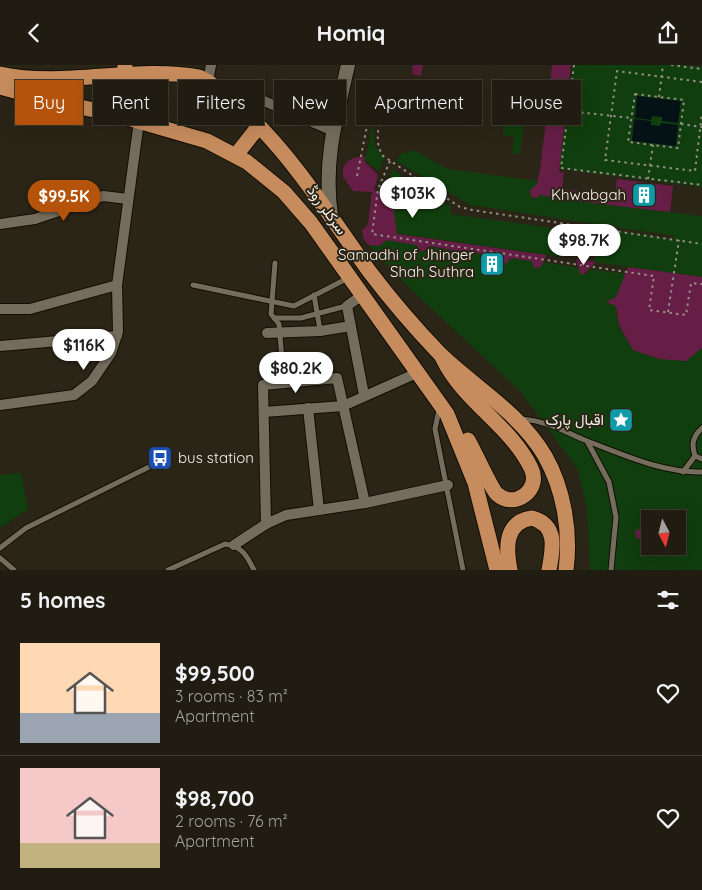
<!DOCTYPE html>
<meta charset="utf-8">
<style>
:root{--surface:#201c11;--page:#28251a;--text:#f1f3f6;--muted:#a2a19f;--line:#3d3a31;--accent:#b45309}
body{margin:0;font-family:Quicksand,Vazirmatn,sans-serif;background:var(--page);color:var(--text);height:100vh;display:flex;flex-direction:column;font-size:19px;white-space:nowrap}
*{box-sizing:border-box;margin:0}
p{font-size:16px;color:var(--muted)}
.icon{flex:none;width:28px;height:28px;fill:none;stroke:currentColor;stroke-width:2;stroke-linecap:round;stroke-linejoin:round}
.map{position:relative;height:505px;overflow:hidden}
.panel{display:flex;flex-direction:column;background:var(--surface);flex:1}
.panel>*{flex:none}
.top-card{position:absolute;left:15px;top:15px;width:672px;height:45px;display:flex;gap:10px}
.needle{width:32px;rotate:173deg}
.fabs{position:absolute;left:641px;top:445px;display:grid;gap:10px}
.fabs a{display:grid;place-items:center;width:45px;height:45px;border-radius:0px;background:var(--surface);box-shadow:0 5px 20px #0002,0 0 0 1px var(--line);font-size:25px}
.price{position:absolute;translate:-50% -42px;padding:0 11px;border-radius:18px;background:#fff;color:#222;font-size:16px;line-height:32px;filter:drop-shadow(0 1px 2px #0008)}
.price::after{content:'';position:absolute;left:50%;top:30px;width:15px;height:11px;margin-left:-8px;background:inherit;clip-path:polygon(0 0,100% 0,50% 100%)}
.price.selected{background:var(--accent);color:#fff}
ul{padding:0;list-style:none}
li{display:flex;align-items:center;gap:15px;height:125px;padding:0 20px}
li+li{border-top:1px solid var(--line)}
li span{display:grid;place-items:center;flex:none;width:140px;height:100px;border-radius:0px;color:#555}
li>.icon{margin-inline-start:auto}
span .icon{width:60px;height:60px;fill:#fffc;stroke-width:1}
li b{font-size:21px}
h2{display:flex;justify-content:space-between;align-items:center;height:60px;padding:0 20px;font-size:21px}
.chip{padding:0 18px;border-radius:0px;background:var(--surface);box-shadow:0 5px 20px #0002,0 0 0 1px var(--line);font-size:18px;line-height:45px}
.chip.selected{background:var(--accent);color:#fff}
header{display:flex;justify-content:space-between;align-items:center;height:65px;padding:0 20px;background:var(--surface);font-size:22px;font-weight:800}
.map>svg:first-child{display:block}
.green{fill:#113e0e;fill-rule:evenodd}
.water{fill:#041216}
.building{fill:#671e46}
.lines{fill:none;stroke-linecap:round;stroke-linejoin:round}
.lane-casing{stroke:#130e03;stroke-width:7}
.street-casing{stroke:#130e03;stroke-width:12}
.secondary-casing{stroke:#130e03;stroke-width:16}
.primary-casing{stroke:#130e03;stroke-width:17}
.path{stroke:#938e83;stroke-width:2;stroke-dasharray:2.5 4;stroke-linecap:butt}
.lane{stroke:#746d5d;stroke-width:5}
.street{stroke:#746d5d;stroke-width:10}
.secondary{stroke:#746d5d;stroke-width:14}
.primary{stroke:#c78c5d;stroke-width:15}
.labels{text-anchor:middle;stroke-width:4;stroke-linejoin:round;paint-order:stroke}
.poi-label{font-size:15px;fill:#f4f0e7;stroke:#2b2517;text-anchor:end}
.street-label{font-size:15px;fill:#f4f0e7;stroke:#2b2517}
</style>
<header><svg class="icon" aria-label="back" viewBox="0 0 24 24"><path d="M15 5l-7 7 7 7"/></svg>Homiq<svg class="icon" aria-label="share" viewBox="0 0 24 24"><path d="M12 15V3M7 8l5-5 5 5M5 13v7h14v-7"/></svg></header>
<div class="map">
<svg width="702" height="505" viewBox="0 0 702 505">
<rect width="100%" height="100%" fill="#2b2517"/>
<g class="green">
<polygon points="573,0 683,0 702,2 702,122 559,104"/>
<polygon points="506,43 526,46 520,90 512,88 514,72 503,70"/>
<polygon points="373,59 374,59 374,80 384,93 379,106 365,95"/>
<polygon points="414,85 448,104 538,116 537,122 530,125 531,132 537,133 539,130 599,139 702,151 702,212 594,197 598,171 607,164 674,174 675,171 470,140 396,96 402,88 407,88"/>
<polygon points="392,104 451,142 451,149 567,165 563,192 388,167 381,162 385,129"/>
<path d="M 387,175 L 419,180 L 419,185 L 422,187 L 426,186 L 427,181 L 454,185 L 454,188 L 457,192 L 461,191 L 462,186 L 500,192 L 503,199 L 508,197 L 508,193 L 533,196 L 533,201 L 537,203 L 541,202 L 541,197 L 580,203 L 580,208 L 583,210 L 588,208 L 588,204 L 627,209 C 615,228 612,249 623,269 C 627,275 632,278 633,285 L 659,294 L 679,294 L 684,297 L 702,283 L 702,505 L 590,505 L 587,443 L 577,403 L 521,327 L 399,213 L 369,180 L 379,181 ZM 650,454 L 678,454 L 678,481 L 650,481 Z"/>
<polygon points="21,408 28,444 0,463 0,410"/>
</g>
<g class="water">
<polygon points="637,31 681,36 678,58 662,56 662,52 652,51 651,55 635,53"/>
<polygon points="634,54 651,56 651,60 660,61 661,58 678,60 676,81 632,76"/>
</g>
<g class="building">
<polygon points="413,0 423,0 421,11 412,9"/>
<polygon points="552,0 571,0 559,107 564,108 562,124 615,131 617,114 673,121 670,147 600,139 539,130 537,133 531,132 530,125 537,119 540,105 546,55 542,55 544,34 548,34"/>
<polygon points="365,91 364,96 378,110 374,125 390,131 392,122 427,131 425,143 399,137 397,142 393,141 397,169 546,190 541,202 534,203 532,196 511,193 507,198 497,198 496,204 487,203 488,190 465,186 457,192 452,185 430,181 422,187 417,180 387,175 379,181 369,180 364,175 362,166 368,159 372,127 353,126 343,112 343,103 347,97 353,93"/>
<polygon points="576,194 596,197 583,210 580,208"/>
<polygon points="628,202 702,212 702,283 686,296 659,294 633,285 619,260 616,241 606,237 616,232"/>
<polygon points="650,463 650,473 637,474 635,465"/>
</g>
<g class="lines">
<defs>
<g id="lane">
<polyline points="275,198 271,249 279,259 284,318"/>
<polyline points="193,220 294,241 348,213"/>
<polyline points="314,230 320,265"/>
<polyline points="274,253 301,253 346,241"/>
<polyline points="439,345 435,364 463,505"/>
<path d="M 522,354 C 548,356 563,366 587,376 C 624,390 663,408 702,407"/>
<path d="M 702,363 C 693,371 691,379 695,391 L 702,394"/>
<polyline points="587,376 609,417 616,452 611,505"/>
<polyline points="683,407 695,391"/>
<polyline points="0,483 26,463 169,392"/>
<polyline points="0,493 14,505"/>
<path d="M 168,505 L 225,479 C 242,481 247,491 254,505"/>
</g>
<g id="street">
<polyline points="208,16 211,0"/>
<polyline points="237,40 264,36 333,66"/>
<polyline points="0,159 35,154 103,131 128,134"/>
<polyline points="362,230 347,241 364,330"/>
<polyline points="0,244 30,244 117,220 139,56"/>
<polyline points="267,268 320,266 351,261"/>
<polyline points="0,281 117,271"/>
<polyline points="0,340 74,330 92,316 111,288 118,267 117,220"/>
<polyline points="308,343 319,445"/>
<polyline points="264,347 343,341 419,307"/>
<polyline points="266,459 263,320 337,313 365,438"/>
<polyline points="234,480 266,459 286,450 365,438 448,420"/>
</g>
<path id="secondary" d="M 331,151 C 323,97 336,52 348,0"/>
<g id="primary">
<path d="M 0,9 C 65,23 136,0 199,12 C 218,21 233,36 248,50 C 296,96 331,153 369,206 C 391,235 415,263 440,289 C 475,323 519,347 545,391 C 564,425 571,467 566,505"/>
<polyline points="0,22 55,37 114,49 207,76 247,97 284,127 311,158 447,349 475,418 497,505"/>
<polyline points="114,49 125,2"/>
<polyline points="236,90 259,61"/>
<path d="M 443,294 C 464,337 510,360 531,403 C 542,425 514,445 497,429 C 491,424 474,385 468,375"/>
<path d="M 510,505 C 506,484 504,457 532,453 C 558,460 553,484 549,505"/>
</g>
</defs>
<use href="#lane" class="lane-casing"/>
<use href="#street" class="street-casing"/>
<use href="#secondary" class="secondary-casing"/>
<use href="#primary" class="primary-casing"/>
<g class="path">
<polyline points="574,0 561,103 702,120"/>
<polyline points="671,0 702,4"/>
<polyline points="702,17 617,6 605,95 695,106 702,48"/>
<polygon points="635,29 684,35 678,83 628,77"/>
<polyline points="659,32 663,0"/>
<polyline points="568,46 632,53"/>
<polyline points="681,59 702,62"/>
<polyline points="390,96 378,124 372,169 654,211 649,245 686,250 691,218 702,219"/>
<path d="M 357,111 L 369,51 L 380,53 C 378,67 375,79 383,91 L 460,142 L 472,145 L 702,179"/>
<polyline points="648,114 653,80"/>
<polyline points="668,247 679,175"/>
</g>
<use href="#lane" class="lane"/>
<use href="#street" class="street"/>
<use href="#secondary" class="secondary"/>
<use href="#primary" class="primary"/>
</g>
<defs>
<symbol id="building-square" viewBox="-11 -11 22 22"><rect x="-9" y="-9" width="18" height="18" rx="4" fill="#0f9aa8" stroke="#2b2517"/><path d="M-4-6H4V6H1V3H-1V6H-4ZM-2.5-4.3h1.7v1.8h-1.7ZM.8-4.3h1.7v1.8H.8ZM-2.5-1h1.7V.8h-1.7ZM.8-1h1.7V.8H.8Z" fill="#fff"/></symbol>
<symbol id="sight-square" viewBox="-11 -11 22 22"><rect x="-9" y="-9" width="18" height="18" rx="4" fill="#0f9aa8" stroke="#2b2517"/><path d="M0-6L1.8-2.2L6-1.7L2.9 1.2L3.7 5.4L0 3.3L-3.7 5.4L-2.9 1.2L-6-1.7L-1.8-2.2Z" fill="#fff"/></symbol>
<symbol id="bus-square" viewBox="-11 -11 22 22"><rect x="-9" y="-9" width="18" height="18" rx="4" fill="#1a4fb4" stroke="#2b2517"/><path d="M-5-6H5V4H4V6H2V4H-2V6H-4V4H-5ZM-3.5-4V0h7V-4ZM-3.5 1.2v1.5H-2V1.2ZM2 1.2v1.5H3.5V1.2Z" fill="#fff"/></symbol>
</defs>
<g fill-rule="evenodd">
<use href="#building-square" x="630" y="116" width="28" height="28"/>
<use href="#building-square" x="478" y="185" width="28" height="28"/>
<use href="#sight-square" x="607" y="341" width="28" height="28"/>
<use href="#bus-square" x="146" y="379" width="28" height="28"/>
</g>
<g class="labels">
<g class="poi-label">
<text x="626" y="135">Khwabgah</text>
<text x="474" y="195">Samadhi of Jhinger<tspan x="474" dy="17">Shah Suthra</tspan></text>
<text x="604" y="360">اقبال پارک</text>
<text x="178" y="398" text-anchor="start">bus station</text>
</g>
<g class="street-label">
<text transform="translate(327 145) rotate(54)" y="5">سرکلر روڈ</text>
</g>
</g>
</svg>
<div class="fabs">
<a><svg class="needle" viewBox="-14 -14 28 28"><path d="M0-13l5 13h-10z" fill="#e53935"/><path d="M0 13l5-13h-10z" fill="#a2a19f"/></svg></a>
</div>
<b class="price" style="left:413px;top:154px">$103K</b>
<b class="price selected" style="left:64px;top:157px">$99.5K</b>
<b class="price" style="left:584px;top:201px">$98.7K</b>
<b class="price" style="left:84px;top:306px">$116K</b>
<b class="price" style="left:296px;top:329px">$80.2K</b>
<div class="top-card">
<a class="chip selected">Buy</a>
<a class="chip">Rent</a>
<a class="chip">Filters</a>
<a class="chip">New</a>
<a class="chip">Apartment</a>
<a class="chip">House</a>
</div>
</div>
<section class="panel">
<h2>5 homes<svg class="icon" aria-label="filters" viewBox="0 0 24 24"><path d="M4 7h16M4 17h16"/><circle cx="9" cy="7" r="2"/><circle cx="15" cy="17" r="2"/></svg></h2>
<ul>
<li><span style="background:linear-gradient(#ffd9b3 70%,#9aa5b1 0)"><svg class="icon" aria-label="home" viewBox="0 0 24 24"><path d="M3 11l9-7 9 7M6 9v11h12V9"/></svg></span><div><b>$99,500</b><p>3 rooms · 83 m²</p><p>Apartment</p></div><svg class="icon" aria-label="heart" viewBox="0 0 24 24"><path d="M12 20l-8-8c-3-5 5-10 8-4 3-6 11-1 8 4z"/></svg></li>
<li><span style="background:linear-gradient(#f6c9c9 75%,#c2b280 0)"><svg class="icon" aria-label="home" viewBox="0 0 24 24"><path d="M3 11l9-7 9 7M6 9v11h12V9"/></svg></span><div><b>$98,700</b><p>2 rooms · 76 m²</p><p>Apartment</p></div><svg class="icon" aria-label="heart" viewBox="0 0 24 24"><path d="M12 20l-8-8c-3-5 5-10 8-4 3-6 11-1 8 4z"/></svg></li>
</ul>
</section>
